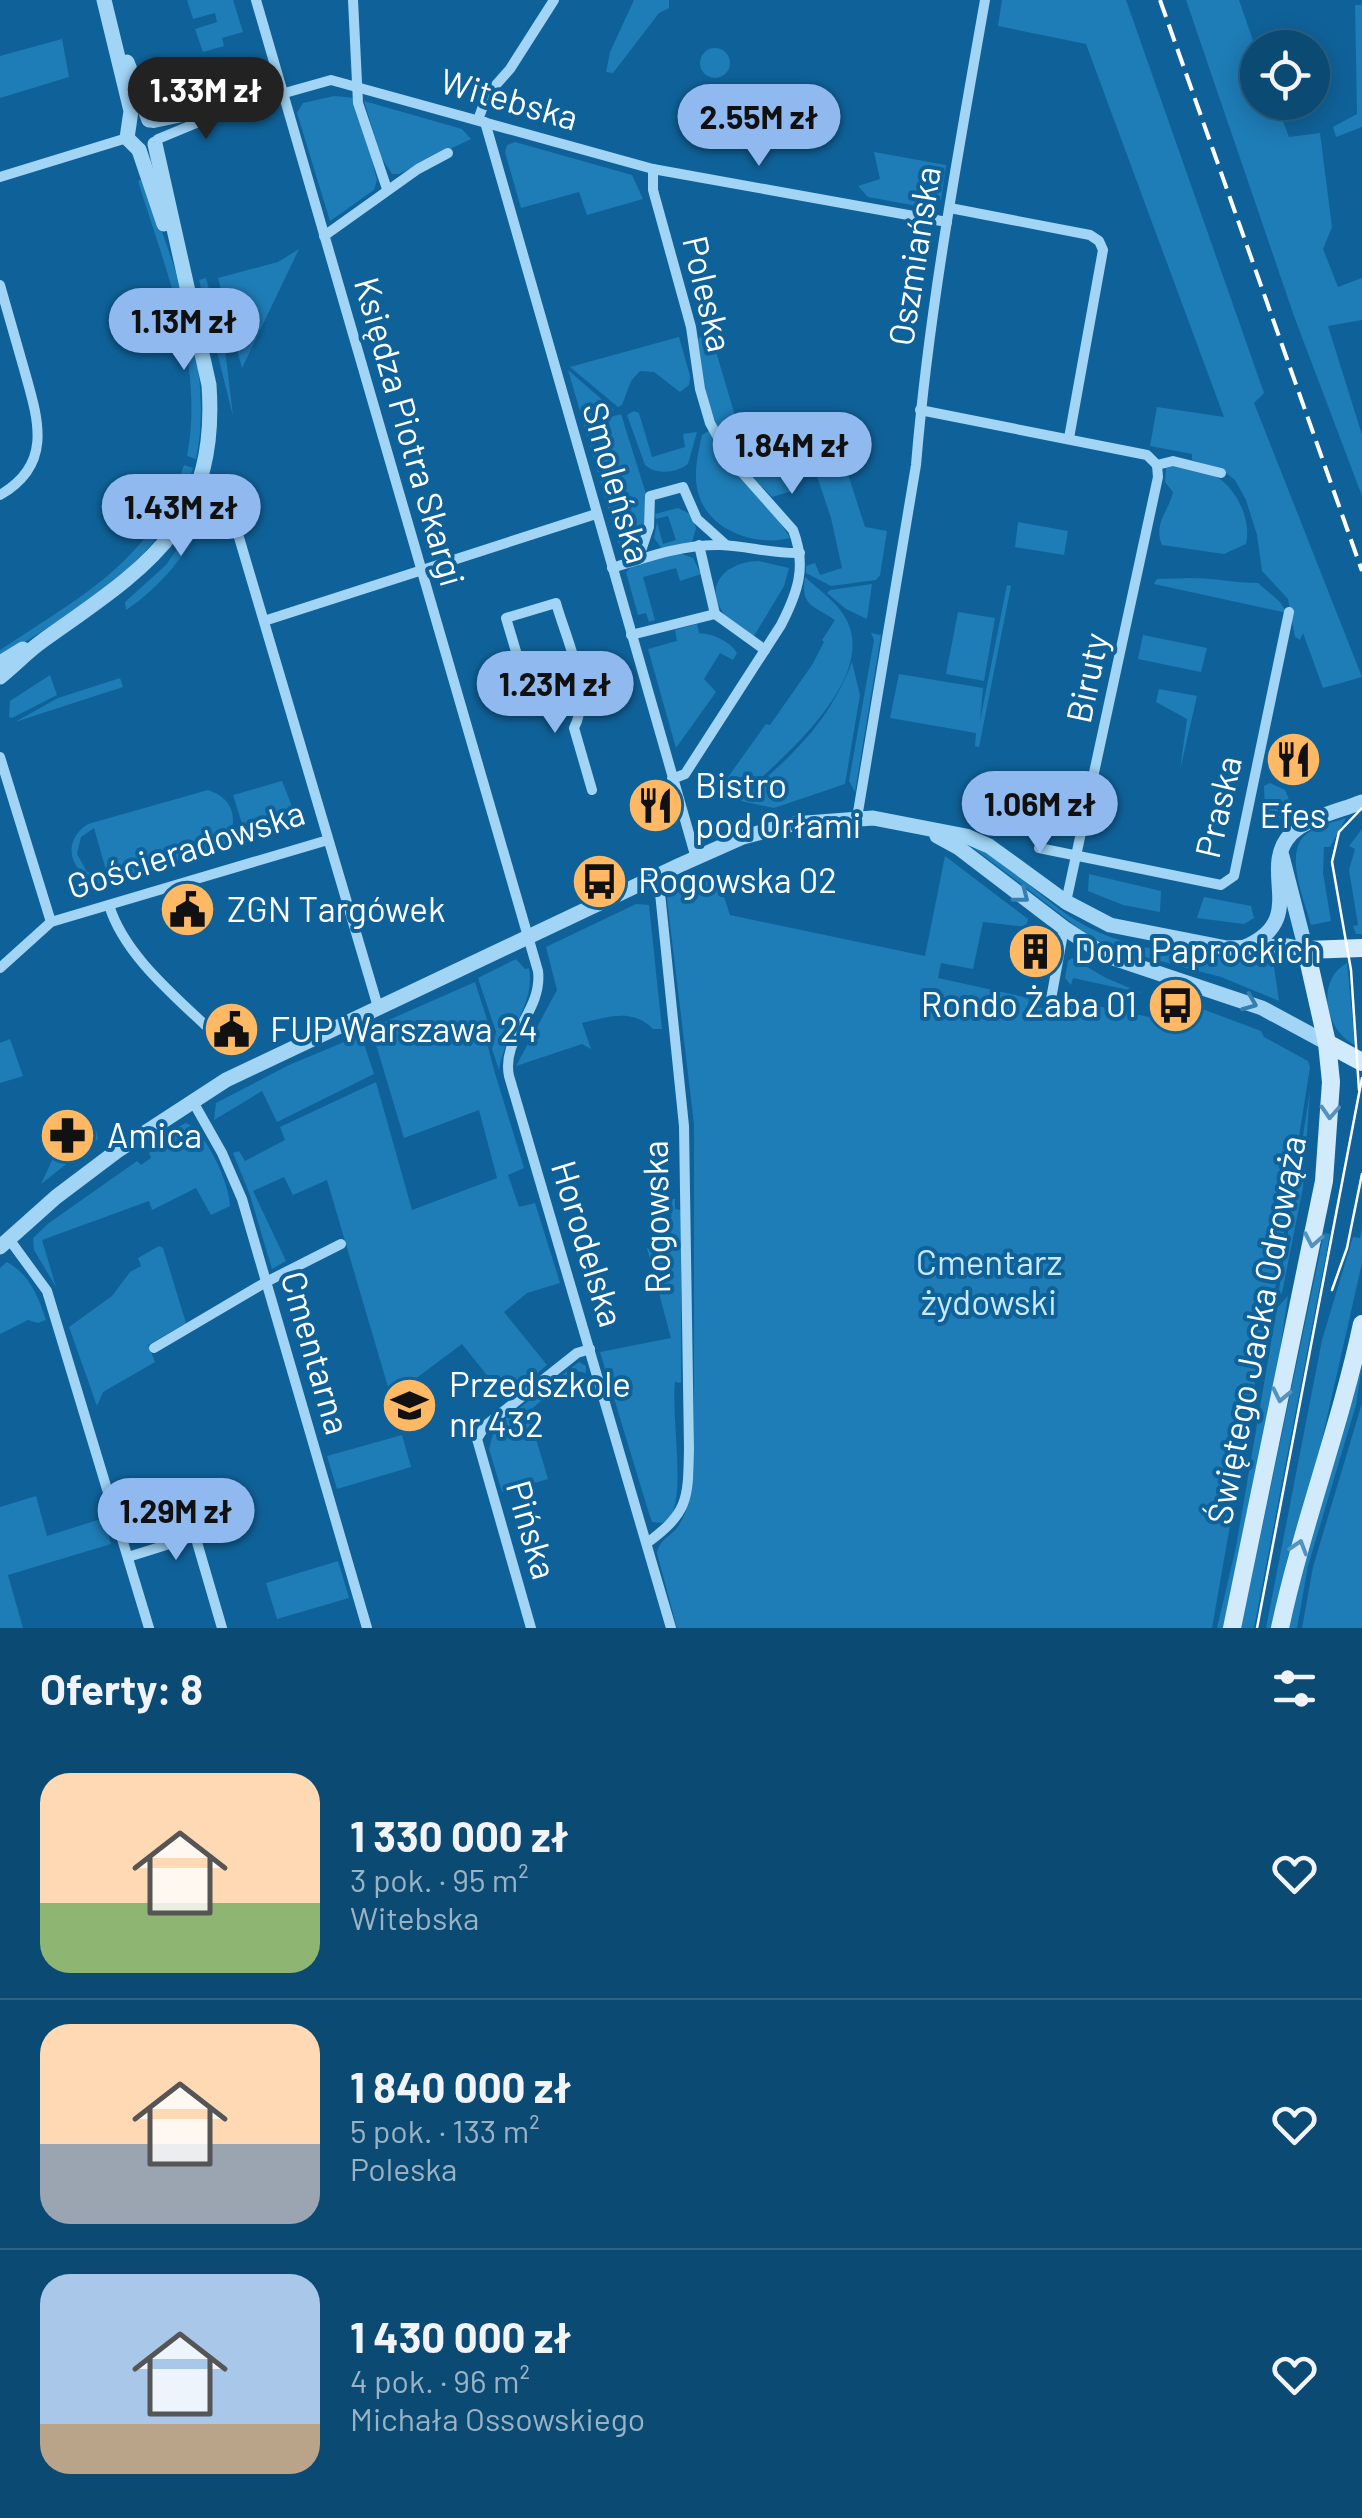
<!DOCTYPE html>
<html lang="pl">
<meta charset="utf-8">
<style>
:root{--surface:#0b4a73;--page:#145178;--text:#f1f3f6;--muted:#9ab3c4;--line:#2b6285;--accent:#90b9f0}
body{margin:0;font-family:Barlow,sans-serif;background:var(--page);color:var(--text);height:100vh;display:flex;flex-direction:column;font-size:38px;white-space:nowrap}
*{box-sizing:border-box;margin:0}
p{font-size:32px;color:var(--muted)}
.icon{flex:none;width:55px;height:55px;fill:none;stroke:currentColor;stroke-width:2;stroke-linecap:round;stroke-linejoin:round}
.map{position:relative;height:1628px;overflow:hidden}
.drawer{display:flex;flex-direction:column;background:var(--surface);flex:1}
.drawer>*{flex:none}
.tools{position:absolute;left:1240px;top:30px;display:grid;gap:20px}
.tools a{display:grid;place-items:center;width:90px;height:90px;border-radius:50%;background:var(--surface);box-shadow:0 5px 25px #0003,0 0 0 2px var(--line);font-size:50px}
.price{position:absolute;translate:-50% -85px;padding:0 22px;border-radius:35px;background:var(--accent);color:#111;font-size:32px;line-height:65px;filter:drop-shadow(0 2px 5px #0008)}
.price::after{content:'';position:absolute;left:50%;top:60px;width:30px;height:22px;margin-left:-15px;background:inherit;clip-path:polygon(0 0,100% 0,50% 100%)}
.price.current{background:#222;color:#fff}
ul{padding:0;list-style:none}
li{display:flex;align-items:center;gap:30px;height:250px;padding:0 40px}
li+li{border-top:2px solid var(--line)}
li span{display:grid;place-items:center;flex:none;width:280px;height:200px;border-radius:30px;color:#555}
li>.icon{margin-inline-start:auto}
span .icon{width:120px;height:120px;fill:#fffc;stroke-width:1}
li b{font-size:42px}
h2{display:flex;justify-content:space-between;align-items:center;height:120px;padding:0 40px;font-size:42px}
.map>svg:first-child{display:block}
.green{fill:#1e7cb6;fill-rule:evenodd}
.lines{fill:none;stroke-linecap:round;stroke-linejoin:round}
.minor{stroke:#a1d4f5;stroke-width:10}
.tertiary{stroke:#a1d4f5;stroke-width:15}
.secondary{stroke:#d1ebfd;stroke-width:18}
.tram{stroke:#fff;stroke-width:2.5}
.rail{stroke:#fff;stroke-width:4;stroke-dasharray:18 8;stroke-linecap:butt}
.oneway{stroke:#347eb0}
.oneway2{stroke:#5392bc}
.labels{text-anchor:middle;stroke-width:8;stroke-linejoin:round;paint-order:stroke}
.street-label{font-size:35px;fill:#fff;stroke:#0f6299}
.poi-label{font-size:35px;fill:#fff;stroke:#0f6299;text-anchor:start}
.park-label{font-size:35px;fill:#c9eafe;stroke:#0f6299}
</style>
<div class="map">
<svg width="1362" height="1628" viewBox="0 0 1362 1628">
<rect width="100%" height="100%" fill="#0f6299"/>
<g class="green">
<polygon points="187,0 233,0 243,32 222,38 224,46 203,52 195,29 217,22 215,13 193,19"/>
<polygon points="634,0 669,0 669,8 659,13 613,73 606,72 610,52"/>
<polygon points="1002,0 1126,0 1264,393 1254,403 1362,677 1323,688 1303,633 1300,640 1295,637 1288,599 1262,571 1257,535 1246,500 1235,480 1221,469 1192,460 1192,454 1150,446 1157,407 1224,417 1086,44 998,26"/>
<polygon points="1186,0 1239,0 1257,52 1258,102 1276,103 1289,137 1320,133 1332,227 1323,249 1338,287 1362,278 1362,320 1328,326 1362,435 1362,496 1294,316"/>
<polygon points="1362,0 1362,127 1336,137 1333,127 1357,114 1355,5 1361,5"/>
<polygon points="62,39 69,77 0,98 0,56"/>
<circle cx="715" cy="63" r="15"/>
<polygon points="334,96 355,98 377,180 374,190 330,221 297,113 303,103"/>
<polygon points="364,101 462,129 471,139 399,174 392,174 381,157"/>
<polygon points="515,142 632,175 643,199 587,215 579,192 521,208 505,152 507,145"/>
<polygon points="874,152 946,165 941,200 928,208 868,197 858,186 880,179"/>
<path d="M 142,179 C 175,264 215,369 196,459 L 187,456 C 205,363 165,269 138,181 Z"/>
<polygon points="299,249 242,368 218,278 278,262"/>
<polygon points="206,278 225,349 233,416 199,280"/>
<path d="M 709,328 L 744,446 L 830,418 L 865,527 L 887,531 L 880,575 L 876,580 L 831,586 L 806,573 L 806,566 L 815,563 L 820,575 L 842,568 L 831,518 L 816,473 L 793,479 L 796,490 L 772,497 C 721,445 707,418 697,345 L 698,339 Z"/>
<polygon points="679,337 690,376 689,385 680,392 654,372 640,371 631,381 622,405 618,407 570,367"/>
<polygon points="568,370 614,410 582,418"/>
<path d="M 634,411 L 639,413 L 652,457 L 685,447 L 683,434 L 697,432 L 688,464 C 676,473 656,475 645,465 L 627,415 Z"/>
<polygon points="621,414 646,494 644,527 632,559 622,556 584,425"/>
<path d="M 709,431 L 726,463 L 774,512 L 790,538 C 755,547 707,530 698,492 C 693,473 698,454 702,435 Z"/>
<path d="M 184,465 L 193,468 C 166,563 77,608 0,658 L 0,650 C 81,596 151,562 184,465 Z"/>
<path d="M 1178,465 C 1188,468 1201,469 1211,474 C 1235,484 1252,519 1246,544 L 1224,554 L 1162,545 C 1153,523 1169,511 1173,492 L 1165,482 L 1166,467 Z"/>
<polygon points="678,508 690,514 696,528 692,542 662,549 654,538 657,522 663,544 676,540 668,516 656,519 655,514"/>
<path d="M 199,517 L 207,517 C 187,553 161,587 126,610 L 125,602 L 166,565 Z"/>
<polygon points="1018,522 1068,531 1064,555 1015,547"/>
<polygon points="680,553 693,558 701,574 680,581 676,568 643,577 655,620 649,622 646,613 638,615 626,572 633,565"/>
<path d="M 759,561 L 789,568 L 784,586 L 754,636 C 742,629 729,623 722,611 C 703,581 731,561 759,561 Z"/>
<path d="M 805,577 C 820,591 840,604 848,623 C 875,684 775,765 736,800 C 722,798 703,794 698,779 L 700,776 L 716,787 L 719,783 L 723,784 L 766,724 L 770,725 L 812,665 L 824,642 L 822,640 L 835,620 C 814,605 800,607 805,577 Z"/>
<path d="M 1191,578 C 1214,578 1235,583 1258,583 L 1280,602 L 1287,613 L 1154,584 L 1157,579 Z"/>
<polygon points="872,584 867,619 846,609 827,593 830,590"/>
<polygon points="1007,585 1011,586 979,747 975,746 976,733 890,718 899,674 983,688 980,721"/>
<polygon points="958,612 995,618 984,681 946,674"/>
<path d="M 697,624 L 699,633 C 713,634 730,641 737,653 L 733,660 L 720,653 L 704,679 L 716,692 L 676,748 L 648,649 L 677,641 L 675,630 Z"/>
<polygon points="871,633 881,635 855,792 849,781 874,640"/>
<polygon points="1143,635 1207,648 1201,672 1138,659"/>
<path d="M 852,662 L 860,695 L 845,784 L 774,808 L 741,801 C 790,756 827,727 852,662 Z"/>
<polygon points="50,675 57,695 12,718 9,717 10,701"/>
<polygon points="120,678 123,687 15,722 58,698"/>
<polygon points="1159,689 1197,696 1180,770 1187,719 1156,702"/>
<path d="M 282,781 L 299,824 L 75,891 L 73,884 L 88,878 C 67,863 65,839 88,824 L 208,790 C 233,798 237,817 230,838 L 245,833 L 233,795 ZM 94,828 L 107,874 L 107,875 L 87,872 L 77,854 L 81,837 Z"/>
<polygon points="1270,783 1285,790 1293,809 1281,818 1265,813 1264,786"/>
<path d="M 1346,818 L 1330,847 L 1324,847 L 1323,873 L 1331,921 L 1311,925 C 1305,901 1282,850 1308,833 C 1318,825 1334,822 1346,818 Z"/>
<polygon points="1362,829 1362,934 1356,934 1353,926 1358,925 1349,870 1355,849 1349,846"/>
<path d="M 971,846 C 1009,862 1041,899 1077,921 C 1133,955 1209,957 1273,960 L 1279,1001 L 1221,977 L 1111,948 L 1085,933 Z"/>
<path d="M 945,856 L 1028,919 L 1026,927 L 983,922 L 973,969 L 941,963 L 938,978 L 1029,998 L 1028,1005 L 1066,1014 L 1069,1000 L 1149,1017 L 1154,997 L 1170,999 L 1169,1006 L 1182,1009 L 1184,1003 L 1192,1005 L 1261,1031 L 1264,1037 L 1308,1061 L 1310,1067 L 1273,1302 L 1268,1308 L 1212,1628 L 677,1628 L 657,1553 C 660,1539 669,1538 677,1528 C 689,1512 690,1491 694,1472 L 694,1124 L 667,899 L 670,893 L 716,873 L 730,915 L 925,956 Z"/>
<polygon points="1089,874 1161,891 1160,912 1123,905 1088,891"/>
<polygon points="1204,897 1251,906 1254,918 1244,924 1197,918"/>
<path d="M 636,904 L 649,905 L 662,1029 L 653,1029 C 633,1008 607,1017 582,1023 L 591,1049 L 582,1044 L 516,1066 L 557,990 L 546,947 Z"/>
<polygon points="1072,958 1106,978 1142,993 1073,978 1071,985 1065,978 1068,961"/>
<path d="M 516,959 L 525,969 L 529,968 C 536,1006 504,1033 499,1070 L 492,1049 L 496,1032 L 478,978 Z"/>
<path d="M 1347,963 L 1355,1045 C 1325,1031 1315,980 1347,963 Z"/>
<polygon points="475,982 491,1032 487,1043 494,1070 524,1168 508,1175 519,1207 535,1203 560,1283 527,1293 504,1312 547,1365 506,1399 462,1344 391,1397 327,1180 293,1195 284,1177 253,1191 286,1261 272,1269 250,1195 233,1153 239,1151 245,1161 285,1140 280,1127 376,1082 412,1210 497,1178 479,1110 404,1138 375,1041 366,1030"/>
<polygon points="361,1035 374,1074 277,1122 262,1091 214,1120 216,1103 289,1065"/>
<polygon points="10,1039 23,1076 0,1083 0,1043"/>
<polygon points="1310,1091 1303,1187 1282,1293 1278,1296"/>
<path d="M 186,1123 C 206,1131 230,1185 230,1206 L 211,1215 L 196,1188 L 152,1210 L 149,1201 L 42,1240 L 56,1287 L 34,1250 L 33,1238 L 49,1223 L 137,1161 L 141,1165 L 151,1158 L 149,1153 L 174,1129 Z"/>
<polygon points="96,1130 98,1139 41,1184 54,1156"/>
<path d="M 672,1199 L 675,1199 L 675,1209 L 681,1210 L 681,1383 L 675,1382 C 671,1419 686,1490 670,1519 L 662,1523 L 652,1522 L 647,1507 L 600,1352 L 671,1338 L 647,1248 L 653,1244 L 670,1243 Z"/>
<polygon points="1362,1227 1362,1263 1317,1462 1289,1552 1271,1628 1266,1628 1322,1340 1353,1237 1360,1238"/>
<polygon points="1324,1233 1330,1234 1254,1628 1241,1628"/>
<polygon points="159,1246 163,1248 186,1323 148,1345 155,1362 103,1392 97,1406 69,1327 112,1296 130,1272 141,1266 138,1258"/>
<path d="M 7,1262 C 30,1275 38,1296 46,1320 L 38,1323 L 28,1320 L 0,1334 L 0,1268 Z"/>
<polygon points="1288,1296 1279,1357 1223,1628 1217,1628 1236,1547 1277,1308"/>
<polygon points="579,1362 586,1366 586,1373 576,1371 528,1412 548,1479 502,1492 489,1449 493,1434 491,1430"/>
<polygon points="1362,1366 1356,1405 1308,1566 1297,1628 1289,1628 1303,1567"/>
<polygon points="1362,1403 1362,1628 1302,1628 1313,1567"/>
<polygon points="402,1435 411,1467 337,1489 327,1456"/>
<polygon points="36,1496 47,1536 104,1518 111,1544 8,1575 23,1628 0,1628 0,1507"/>
<polygon points="338,1561 349,1598 277,1619 266,1583"/>
</g>
<g class="lines">
<g class="minor">
<path d="M 256,0 L 538,971 C 543,1011 501,1037 509,1076 L 671,1628"/>
<polyline points="353,0 358,103 387,189"/>
<polyline points="478,120 487,95 510,69 554,0"/>
<polyline points="485,122 696,858"/>
<polyline points="153,123 224,108"/>
<polyline points="158,139 235,107 331,80 653,169 947,222"/>
<path d="M 653,169 L 653,190 L 691,327 L 700,389 L 710,423 L 730,459 L 793,530 C 807,566 798,592 781,625 L 685,774 L 672,779"/>
<polyline points="0,177 127,138"/>
<polyline points="950,208 1090,235 1099,241 1103,250 1069,438"/>
<polyline points="324,236 418,169 448,153"/>
<path d="M 0,285 C 8,313 16,341 24,369 C 38,419 54,464 0,495"/>
<polyline points="920,410 1147,455 1157,465"/>
<polyline points="1157,465 1173,461 1221,473"/>
<polyline points="198,484 220,494 230,507 378,1007"/>
<polyline points="638,560 649,527 650,496 683,487 697,519 726,545"/>
<path d="M 612,568 C 647,557 684,544 721,545 C 748,546 772,554 800,553"/>
<polyline points="715,614 765,650"/>
<polyline points="264,621 596,514"/>
<polyline points="631,635 715,614 699,545"/>
<path d="M 575,671 L 526,685 L 506,618 L 556,603 C 566,639 593,692 574,728 L 592,790"/>
<polyline points="0,757 51,922"/>
<path d="M 857,818 L 916,465 C 929,309 958,154 985,0"/>
<polyline points="1039,848 1221,885 1234,876 1289,612"/>
<polyline points="1066,902 1158,477 1157,465"/>
<path d="M 109,905 C 123,952 170,992 205,1025"/>
<polyline points="0,968 51,922 328,840"/>
<polyline points="1049,1010 1064,928"/>
<polyline points="192,1100 222,1153 242,1199 367,1628"/>
<polyline points="9,1239 47,1291 149,1628"/>
<polyline points="154,1348 266,1282 341,1244"/>
<polyline points="187,1508 222,1628"/>
<path d="M 647,1543 C 689,1512 688,1499 689,1448 L 684,1126 L 660,893 L 655,876"/>
<polyline points="128,1557 195,1536"/>
<polyline points="531,1628 477,1439 485,1426 577,1353 590,1349"/>
</g>
<g class="tertiary">
<polyline points="104,0 131,111 127,138 139,150"/>
<polyline points="127,62 149,120"/>
<polyline points="139,150 164,224"/>
<polyline points="0,663 23,649"/>
<path d="M 0,677 C 14,666 27,652 41,642 C 143,569 219,527 209,385 L 155,144"/>
<polyline points="937,836 959,848 1064,928 1107,956 1262,1008 1327,1043"/>
<path d="M 1245,947 C 1310,919 1257,870 1291,834 C 1308,817 1340,811 1362,802"/>
<polyline points="0,1247 56,1197 117,1151 226,1080 680,865 743,837 793,824 873,818 966,836 989,846 1066,902 1110,925 1227,948 1288,946 1306,950 1282,856"/>
</g>
<g class="secondary">
<polyline points="1327,1043 1362,1062"/>
<polyline points="1232,1628 1324,1181 1331,1082 1327,1043 1306,950 1362,948"/>
<path d="M 1280,1628 C 1302,1525 1340,1427 1362,1324"/>
</g>
<g class="tram">
<polyline points="1359,1090 1351,970 1332,862 1339,832 1362,808"/>
<polyline points="1332,1290 1347,1248 1362,1174"/>
<polyline points="1257,1628 1362,1078"/>
</g>
<polyline class="rail" points="1160,0 1362,571"/>
</g>
<defs><path id="oneway-chevron" d="M-2-3.5L2.5 0L-2 3.5" fill="none" stroke-width="1.6" stroke-linecap="round" stroke-linejoin="round" transform="scale(2.5)"/></defs>
<g class="oneway">
<use href="#oneway-chevron" transform="translate(1022 896) rotate(38)"/>
<use href="#oneway-chevron" transform="translate(1250 1003) rotate(22)"/>
</g>
<g class="oneway2">
<use href="#oneway-chevron" transform="translate(1330 1112) rotate(93)"/>
<use href="#oneway-chevron" transform="translate(1313 1240) rotate(101)"/>
<use href="#oneway-chevron" transform="translate(1281 1395) rotate(102)"/>
<use href="#oneway-chevron" transform="translate(1299 1547) rotate(-73)"/>
</g>
<defs>
<symbol id="restaurant-disc" viewBox="-11 -11 22 22"><circle r="9.5" fill="#ffb964" stroke="#0f6299"/><path d="M-5-6h1v4h1v-4h1v4h1v-4h1v5L-1.5 .5V6h-2V.5L-5-1ZM5-6V6H3V1.5H1.5Q1.5-4 5-6Z" fill="#111"/></symbol>
<symbol id="bus-disc" viewBox="-11 -11 22 22"><circle r="9.5" fill="#ffb964" stroke="#0f6299"/><path d="M-5-6H5V4H4V6H2V4H-2V6H-4V4H-5ZM-3.5-4V0h7V-4ZM-3.5 1.2v1.5H-2V1.2ZM2 1.2v1.5H3.5V1.2Z" fill="#111"/></symbol>
<symbol id="civic-disc" viewBox="-11 -11 22 22"><circle r="9.5" fill="#ffb964" stroke="#0f6299"/><path d="M-.6-6.5H3V-4.5H.6V-3L4-1V1h2V6H-6V1h2V-1L-.6-3ZM-1.2 2.5V6h2.4V2.5Z" fill="#111"/></symbol>
<symbol id="building-disc" viewBox="-11 -11 22 22"><circle r="9.5" fill="#ffb964" stroke="#0f6299"/><path d="M-4-6H4V6H1V3H-1V6H-4ZM-2.5-4.3h1.7v1.8h-1.7ZM.8-4.3h1.7v1.8H.8ZM-2.5-1h1.7V.8h-1.7ZM.8-1h1.7V.8H.8Z" fill="#111"/></symbol>
<symbol id="pharmacy-disc" viewBox="-11 -11 22 22"><circle r="9.5" fill="#ffb964" stroke="#0f6299"/><path d="M-2-6h4v4h4v4h-4v4h-4v-4h-4v-4h4Z" fill="#111"/></symbol>
<symbol id="school-disc" viewBox="-11 -11 22 22"><circle r="9.5" fill="#ffb964" stroke="#0f6299"/><path d="M0-5L7-2L0 1L-7-2ZM-4 1L0 2.5L4 1V4Q0 6-4 4Z" fill="#111"/></symbol>
</defs>
<g fill-rule="evenodd">
<use href="#restaurant-disc" x="1262" y="728" width="63" height="63"/>
<use href="#restaurant-disc" x="624" y="774" width="63" height="63"/>
<use href="#bus-disc" x="568" y="850" width="63" height="63"/>
<use href="#civic-disc" x="156" y="878" width="63" height="63"/>
<use href="#building-disc" x="1004" y="920" width="63" height="63"/>
<use href="#bus-disc" x="1144" y="974" width="63" height="63"/>
<use href="#civic-disc" x="200" y="998" width="63" height="63"/>
<use href="#pharmacy-disc" x="36" y="1104" width="63" height="63"/>
<use href="#school-disc" x="378" y="1374" width="63" height="63"/>
</g>
<g class="labels">
<g class="street-label">
<text transform="translate(509 100) rotate(16)" y="12">Witebska</text>
<text transform="translate(915 256) rotate(-81)" y="12">Oszmiańska</text>
<text transform="translate(707 294) rotate(77)" y="12">Poleska</text>
<text transform="translate(409 432) rotate(74)" y="12">Księdza Piotra Skargi</text>
<text transform="translate(616 483) rotate(74)" y="12">Smoleńska</text>
<text transform="translate(1088 678) rotate(-78)" y="12">Biruty</text>
<text transform="translate(1219 807) rotate(-77)" y="12">Praska</text>
<text transform="translate(186 850) rotate(-18)" y="12">Gościeradowska</text>
<text transform="translate(657 1217) rotate(-91)" y="12">Rogowska</text>
<text transform="translate(587 1244) rotate(73)" y="12">Horodelska</text>
<text transform="translate(1257 1330) rotate(-79)" y="12">Świętego Jacka Odrowąża</text>
<text transform="translate(315 1353) rotate(74)" y="12">Cmentarna</text>
<text transform="translate(531 1530) rotate(74)" y="12">Pińska</text>
</g>
<g class="poi-label">
<text x="695" y="798">Bistro<tspan x="695" dy="40">pod Orłami</tspan></text>
<text x="1293" y="828" text-anchor="middle">Efes</text>
<text x="638" y="893">Rogowska 02</text>
<text x="227" y="922">ZGN Targówek</text>
<text x="1074" y="963">Dom Paprockich</text>
<text x="1137" y="1017" text-anchor="end">Rondo Żaba 01</text>
<text x="270" y="1042">FUP Warszawa 24</text>
<text x="107" y="1148">Amica</text>
<text x="449" y="1397">Przedszkole<tspan x="449" dy="40">nr 432</tspan></text>
</g>
<g class="park-label">
<text x="989" y="1275">Cmentarz<tspan x="989" dy="40">żydowski</tspan></text>
</g>
</g>
</svg>
<div class="tools">
<a><svg class="icon" aria-label="locate" viewBox="0 0 24 24"><circle cx="12" cy="12" r="6"/><path d="M12 2v4M12 18v4M2 12h4M18 12h4"/></svg></a>
</div>
<b class="price current" style="left:206px;top:142px">1.33M zł</b>
<b class="price" style="left:759px;top:169px">2.55M zł</b>
<b class="price" style="left:184px;top:373px">1.13M zł</b>
<b class="price" style="left:792px;top:497px">1.84M zł</b>
<b class="price" style="left:181px;top:559px">1.43M zł</b>
<b class="price" style="left:555px;top:736px">1.23M zł</b>
<b class="price" style="left:1040px;top:856px">1.06M zł</b>
<b class="price" style="left:176px;top:1563px">1.29M zł</b>
</div>
<section class="drawer">
<h2>Oferty: 8<svg class="icon" aria-label="filters" viewBox="0 0 24 24"><path d="M4 7h16M4 17h16"/><circle cx="9" cy="7" r="2"/><circle cx="15" cy="17" r="2"/></svg></h2>
<ul>
<li><span style="background:linear-gradient(#ffd9b3 65%,#8fb573 0)"><svg class="icon" aria-label="home" viewBox="0 0 24 24"><path d="M3 11l9-7 9 7M6 9v11h12V9"/></svg></span><div><b>1 330 000 zł</b><p>3 pok. · 95 m²</p><p>Witebska</p></div><svg class="icon" aria-label="heart" viewBox="0 0 24 24"><path d="M12 20l-8-8c-3-5 5-10 8-4 3-6 11-1 8 4z"/></svg></li>
<li><span style="background:linear-gradient(#ffd9b3 60%,#9aa5b1 0)"><svg class="icon" aria-label="home" viewBox="0 0 24 24"><path d="M3 11l9-7 9 7M6 9v11h12V9"/></svg></span><div><b>1 840 000 zł</b><p>5 pok. · 133 m²</p><p>Poleska</p></div><svg class="icon" aria-label="heart" viewBox="0 0 24 24"><path d="M12 20l-8-8c-3-5 5-10 8-4 3-6 11-1 8 4z"/></svg></li>
<li><span style="background:linear-gradient(#a9c7e8 75%,#b9a48a 0)"><svg class="icon" aria-label="home" viewBox="0 0 24 24"><path d="M3 11l9-7 9 7M6 9v11h12V9"/></svg></span><div><b>1 430 000 zł</b><p>4 pok. · 96 m²</p><p>Michała Ossowskiego</p></div><svg class="icon" aria-label="heart" viewBox="0 0 24 24"><path d="M12 20l-8-8c-3-5 5-10 8-4 3-6 11-1 8 4z"/></svg></li>
</ul>
</section>
